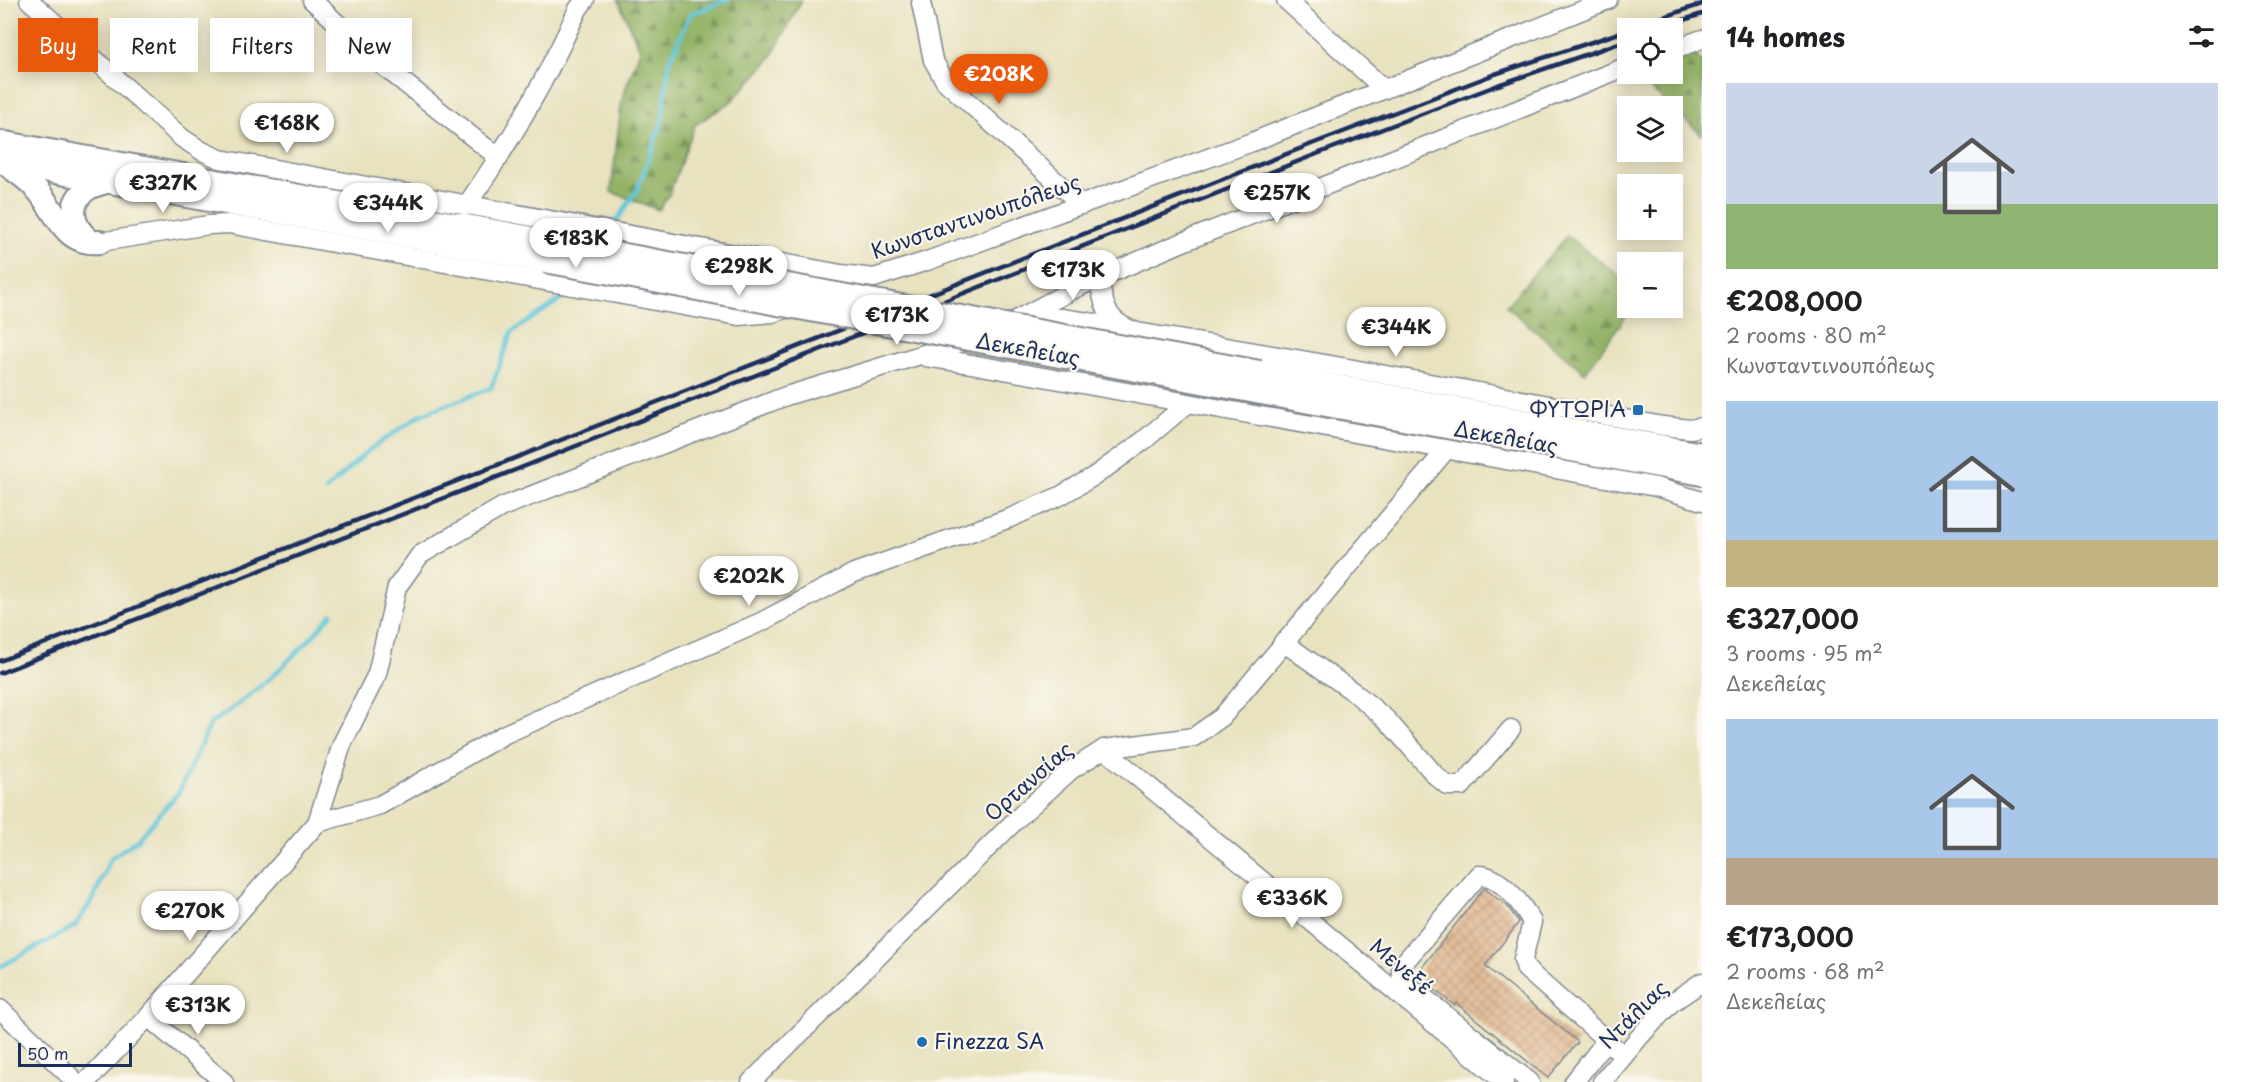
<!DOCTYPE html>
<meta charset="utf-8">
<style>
:root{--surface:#fff;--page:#f6f6f6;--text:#202124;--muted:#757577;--accent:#ea580c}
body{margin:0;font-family:"Playpen Sans",sans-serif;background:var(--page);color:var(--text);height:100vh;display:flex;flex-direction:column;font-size:22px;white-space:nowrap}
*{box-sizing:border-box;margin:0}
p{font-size:20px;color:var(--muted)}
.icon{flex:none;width:33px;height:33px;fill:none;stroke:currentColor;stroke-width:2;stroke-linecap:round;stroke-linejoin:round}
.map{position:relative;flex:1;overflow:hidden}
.drawer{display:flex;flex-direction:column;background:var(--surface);width:540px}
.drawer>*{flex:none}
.banner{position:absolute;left:18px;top:18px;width:570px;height:54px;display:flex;gap:12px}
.buttons{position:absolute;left:1617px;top:18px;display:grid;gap:12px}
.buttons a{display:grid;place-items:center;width:66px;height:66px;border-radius:0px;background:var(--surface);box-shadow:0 3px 15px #0003;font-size:30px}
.scale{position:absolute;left:18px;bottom:15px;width:114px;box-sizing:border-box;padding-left:6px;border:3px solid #1b2f5e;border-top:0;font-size:16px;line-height:21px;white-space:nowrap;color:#1b2f5e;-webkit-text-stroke:4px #fbf7ec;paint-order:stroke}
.price{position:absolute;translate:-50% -51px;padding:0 14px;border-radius:21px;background:#fff;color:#222;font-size:20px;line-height:39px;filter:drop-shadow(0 2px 3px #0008)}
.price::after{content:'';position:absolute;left:50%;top:36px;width:18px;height:14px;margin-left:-9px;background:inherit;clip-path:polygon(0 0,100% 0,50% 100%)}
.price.on{background:var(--accent);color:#fff}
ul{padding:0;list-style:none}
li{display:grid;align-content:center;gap:12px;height:318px;padding:0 24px}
li span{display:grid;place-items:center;height:186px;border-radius:0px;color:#555}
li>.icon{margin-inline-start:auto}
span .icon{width:108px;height:108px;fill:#fffc;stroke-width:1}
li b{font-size:26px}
h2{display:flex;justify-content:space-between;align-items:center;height:72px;padding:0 24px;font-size:26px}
.pill{padding:0 21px;border-radius:0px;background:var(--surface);box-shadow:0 3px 15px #0003;font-size:21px;line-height:54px}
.pill.on{background:var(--accent);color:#fff}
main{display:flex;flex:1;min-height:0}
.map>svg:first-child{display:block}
.forest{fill:url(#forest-firs);stroke:#567062;stroke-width:1.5}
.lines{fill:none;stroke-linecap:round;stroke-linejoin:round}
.stream{stroke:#5ec7da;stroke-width:4.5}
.building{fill:url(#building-cross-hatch)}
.minor-casing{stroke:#82888e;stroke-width:21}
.major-casing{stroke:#82888e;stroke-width:26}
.minor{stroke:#fff;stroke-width:18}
.major{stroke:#fff;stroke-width:22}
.rail{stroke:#1b2f5e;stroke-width:4.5}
.major-bridge-casing{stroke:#82888e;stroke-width:26;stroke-linecap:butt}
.major-bridge{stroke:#fff;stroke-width:22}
.poi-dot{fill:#1f6fb2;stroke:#fbf7ec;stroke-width:2}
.labels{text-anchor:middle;stroke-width:4.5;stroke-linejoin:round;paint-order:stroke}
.street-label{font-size:21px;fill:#1b2f5e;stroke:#fbf7ec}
.poi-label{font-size:21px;fill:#1b2f5e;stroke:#fbf7ec;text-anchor:end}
</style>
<main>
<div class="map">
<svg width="1702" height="1082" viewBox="0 0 1702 1082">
<defs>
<pattern id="forest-firs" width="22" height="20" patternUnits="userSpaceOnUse" patternTransform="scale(1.5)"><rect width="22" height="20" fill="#92b265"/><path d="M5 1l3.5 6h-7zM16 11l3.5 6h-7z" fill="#769156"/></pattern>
<pattern id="building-cross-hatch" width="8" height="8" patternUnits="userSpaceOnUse" patternTransform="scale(1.5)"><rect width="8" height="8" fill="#dfb38a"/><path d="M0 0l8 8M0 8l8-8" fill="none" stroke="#b49274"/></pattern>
</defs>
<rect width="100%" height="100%" fill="#fbf7ec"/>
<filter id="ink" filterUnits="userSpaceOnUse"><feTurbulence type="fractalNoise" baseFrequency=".0167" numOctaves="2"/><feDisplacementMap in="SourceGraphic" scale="12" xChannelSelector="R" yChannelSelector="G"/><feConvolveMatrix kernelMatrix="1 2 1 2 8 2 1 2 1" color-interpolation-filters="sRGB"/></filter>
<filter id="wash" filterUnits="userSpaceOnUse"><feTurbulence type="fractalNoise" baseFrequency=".008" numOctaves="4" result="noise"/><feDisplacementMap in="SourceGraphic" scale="24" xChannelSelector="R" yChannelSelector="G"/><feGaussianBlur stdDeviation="1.35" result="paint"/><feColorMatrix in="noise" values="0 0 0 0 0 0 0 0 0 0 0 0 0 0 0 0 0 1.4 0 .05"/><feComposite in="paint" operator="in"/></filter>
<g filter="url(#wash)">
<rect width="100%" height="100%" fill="#e8e2bf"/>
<g class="forest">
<polygon points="618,0 802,0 769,61 731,102 695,125 669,195 659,210 611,192 622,98 640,50"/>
<polygon points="1695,55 1702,61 1702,135 1635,75 1672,74 1673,62"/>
<polygon points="1567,236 1627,282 1628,308 1632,308 1585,373 1506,306"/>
</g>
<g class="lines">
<g class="stream">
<polyline points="612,228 637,190 662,122 669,63 690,14 727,0"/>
<polyline points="326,490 368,451 420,415 491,388 512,332 569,294 572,290"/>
<polyline points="0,967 75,926 93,899 111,858 137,840 179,792 211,723 236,706 276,673 311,638 332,614"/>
</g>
</g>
<g id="blocks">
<polygon class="building" points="1484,888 1507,906 1519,922 1485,966 1578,1042 1548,1078 1456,1003 1454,1005 1416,975"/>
</g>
</g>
<g filter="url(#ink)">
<use href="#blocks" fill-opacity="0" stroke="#82888e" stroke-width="1.5"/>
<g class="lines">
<defs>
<g id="minor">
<polyline points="29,0 182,138 202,151 220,159 841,274 874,278 927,261 1252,142 1608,0"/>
<polyline points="312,0 382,65 499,158"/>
<polyline points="1286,0 1384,89"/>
<polyline points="921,3 933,60 945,81 1082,205"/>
<polyline points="1672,50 1702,39"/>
<path d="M 466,206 C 510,143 547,79 578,9 L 585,0"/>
<polyline points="100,242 209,225 229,224 739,316 772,313 790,308"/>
<path d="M 1099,279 C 1104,308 1107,322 1137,332 L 1348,368 L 1663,426 L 1690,429 L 1702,427"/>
<polyline points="1023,318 1061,318 1122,327"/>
<polyline points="1001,328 1078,287 1178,244 1628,66"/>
<polyline points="926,357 965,363 1656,487 1702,501"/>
<polyline points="1283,642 1355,693 1386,719 1436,776 1448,786 1462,786 1511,729"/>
<polyline points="1104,749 1504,1082"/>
<polyline points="317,823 380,805 505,734 761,622 854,573 1010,518 1060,496 1096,475 1143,441 1187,404"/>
<polyline points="0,1009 76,1082"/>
<polyline points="148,1017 224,1082"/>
<polyline points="86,1082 148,1017 317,823 342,744 377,674 397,587 420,555 502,507 786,396 973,339"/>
<polyline points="751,1082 1024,812 1071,770 1104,749 1194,737 1222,717 1446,450"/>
<path d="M 1530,1082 L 1403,981 L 1401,973 L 1402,965 L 1479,875 C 1500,875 1523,905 1532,922 L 1523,959 L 1526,969 L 1623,1055"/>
<polyline points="1574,1082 1606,1041"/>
<polyline points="1602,1082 1642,1034 1671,1003 1702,982"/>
</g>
<g id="major">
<polyline points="0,142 549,241"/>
<polyline points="0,162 545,261"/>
<path d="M 7,165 C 18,173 30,181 39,192 C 58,215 65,246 100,242"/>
<path d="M 87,238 C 72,225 68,203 86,190 C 92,185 101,184 109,181"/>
<polyline points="1260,372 1702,454"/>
<polyline points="1256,392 1702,474"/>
</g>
</defs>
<use href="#minor" class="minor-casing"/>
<use href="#major" class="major-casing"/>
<use href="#minor" class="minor"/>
<use href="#major" class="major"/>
<g class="rail">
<polyline points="1631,28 1702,4"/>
<polyline points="1659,28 1702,14"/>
<polyline points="0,661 1317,142 1495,74 1628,30"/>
<polyline points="0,673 1322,152 1498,85 1628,40"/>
</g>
<defs>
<g id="major-bridge">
<polyline points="549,241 1260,372"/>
<polyline points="545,261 1256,392"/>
</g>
</defs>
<use href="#major-bridge" class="major-bridge-casing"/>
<use href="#major-bridge" class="major-bridge"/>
</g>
</g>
<g class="poi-dot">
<rect x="1632" y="404" width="12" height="12" rx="3"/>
<circle cx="922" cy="1042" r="6"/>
</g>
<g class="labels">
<g class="street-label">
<text transform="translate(976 217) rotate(-19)" y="7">Κωνσταντινουπόλεως</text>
<text transform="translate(1028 350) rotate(10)" y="7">Δεκελείας</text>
<text transform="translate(1506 438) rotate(10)" y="7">Δεκελείας</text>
<text transform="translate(1029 782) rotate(-41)" y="7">Ορτανσίας</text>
<text transform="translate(1401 967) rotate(40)" y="7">Μενεξέ</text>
<text transform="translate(1634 1015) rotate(-45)" y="7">Ντάλιας</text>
</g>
<g class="poi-label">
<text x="1626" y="417">ΦΥΤΩΡΙΑ</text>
<text x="934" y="1049" text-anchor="start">Finezza SA</text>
</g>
</g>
</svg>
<div class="buttons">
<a><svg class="icon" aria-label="locate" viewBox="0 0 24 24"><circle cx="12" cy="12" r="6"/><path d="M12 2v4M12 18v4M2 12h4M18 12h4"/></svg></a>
<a><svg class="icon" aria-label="layers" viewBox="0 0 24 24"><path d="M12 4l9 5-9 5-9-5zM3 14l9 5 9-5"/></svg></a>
<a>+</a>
<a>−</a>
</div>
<div class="scale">50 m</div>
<b class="price on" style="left:999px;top:105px">€208K</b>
<b class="price" style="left:287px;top:154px">€168K</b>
<b class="price" style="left:163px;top:214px">€327K</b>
<b class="price" style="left:1277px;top:224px">€257K</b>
<b class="price" style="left:388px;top:234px">€344K</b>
<b class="price" style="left:576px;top:269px">€183K</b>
<b class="price" style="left:739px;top:297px">€298K</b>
<b class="price" style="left:1073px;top:301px">€173K</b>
<b class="price" style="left:897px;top:346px">€173K</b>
<b class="price" style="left:1396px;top:358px">€344K</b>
<b class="price" style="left:749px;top:607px">€202K</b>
<b class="price" style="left:1292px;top:929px">€336K</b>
<b class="price" style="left:190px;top:942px">€270K</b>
<b class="price" style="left:198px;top:1036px">€313K</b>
<div class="banner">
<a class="pill on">Buy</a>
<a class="pill">Rent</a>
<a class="pill">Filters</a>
<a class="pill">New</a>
</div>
</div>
<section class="drawer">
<h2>14 homes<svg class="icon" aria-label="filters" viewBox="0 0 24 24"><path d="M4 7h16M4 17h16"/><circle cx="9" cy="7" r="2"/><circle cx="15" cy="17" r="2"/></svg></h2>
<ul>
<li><span style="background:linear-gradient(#c9d6e8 65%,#8fb573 0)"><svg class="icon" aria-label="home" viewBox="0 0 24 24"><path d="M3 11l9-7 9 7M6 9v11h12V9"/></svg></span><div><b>€208,000</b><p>2 rooms · 80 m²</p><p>Κωνσταντινουπόλεως</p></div></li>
<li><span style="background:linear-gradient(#a9c7e8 75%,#c2b280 0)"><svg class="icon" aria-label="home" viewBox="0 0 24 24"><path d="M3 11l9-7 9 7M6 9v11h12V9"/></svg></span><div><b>€327,000</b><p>3 rooms · 95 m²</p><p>Δεκελείας</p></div></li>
<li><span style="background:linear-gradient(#a9c7e8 75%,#b9a48a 0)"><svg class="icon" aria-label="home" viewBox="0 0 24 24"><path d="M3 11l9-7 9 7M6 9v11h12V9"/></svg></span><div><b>€173,000</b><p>2 rooms · 68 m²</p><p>Δεκελείας</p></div></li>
</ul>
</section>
</main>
